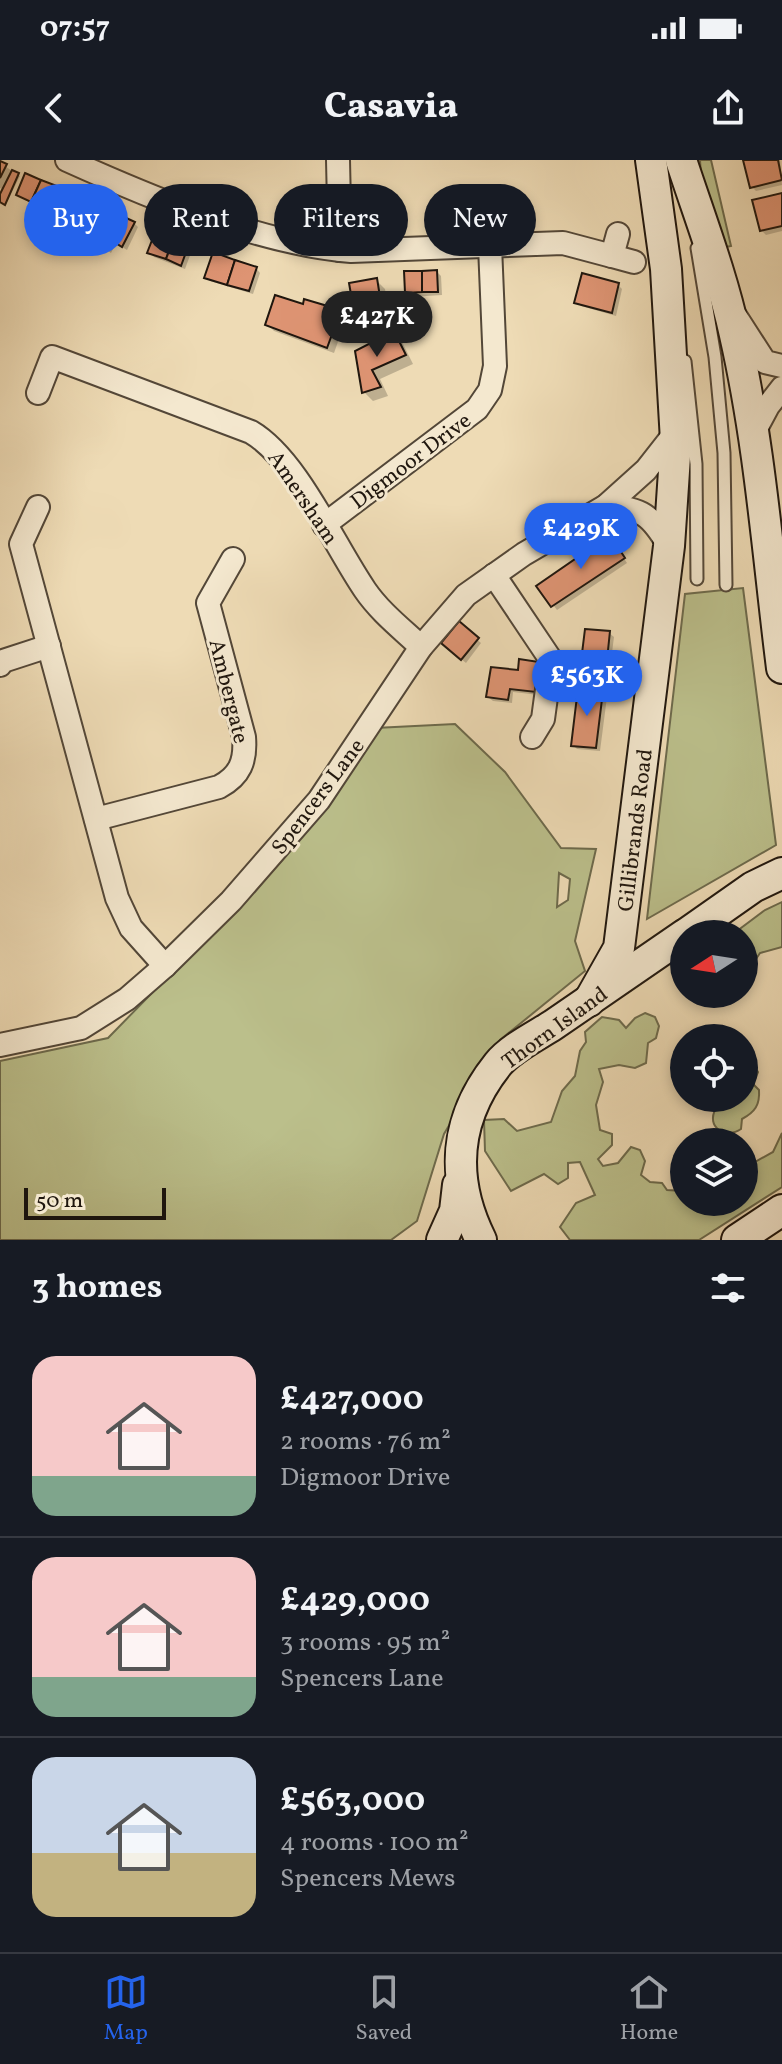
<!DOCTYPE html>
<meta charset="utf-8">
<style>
:root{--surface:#171b24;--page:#20242c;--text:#f1f3f6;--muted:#9ea1a6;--line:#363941;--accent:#2563eb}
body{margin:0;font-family:Vollkorn,serif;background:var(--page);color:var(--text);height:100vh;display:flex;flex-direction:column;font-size:30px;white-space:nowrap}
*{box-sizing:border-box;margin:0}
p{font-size:26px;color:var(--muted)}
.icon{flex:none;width:44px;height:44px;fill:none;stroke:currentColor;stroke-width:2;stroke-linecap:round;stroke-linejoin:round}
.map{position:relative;height:1080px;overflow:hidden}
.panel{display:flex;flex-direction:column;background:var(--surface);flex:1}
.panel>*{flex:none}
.banner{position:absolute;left:24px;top:24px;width:734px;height:72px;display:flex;gap:16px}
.needle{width:52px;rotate:258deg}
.controls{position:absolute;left:670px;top:760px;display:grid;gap:16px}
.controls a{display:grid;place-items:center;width:88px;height:88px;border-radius:50%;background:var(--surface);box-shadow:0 4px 12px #0003;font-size:40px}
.scale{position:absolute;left:24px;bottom:20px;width:142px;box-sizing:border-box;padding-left:8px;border:4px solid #1f160e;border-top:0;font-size:22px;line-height:28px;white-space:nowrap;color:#1f160e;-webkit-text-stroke:6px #f4e8cf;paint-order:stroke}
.price{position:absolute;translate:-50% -68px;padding:0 18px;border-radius:28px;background:var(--accent);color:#fff;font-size:26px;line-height:52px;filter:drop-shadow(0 2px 4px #0008)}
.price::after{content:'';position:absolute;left:50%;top:48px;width:24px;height:18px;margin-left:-12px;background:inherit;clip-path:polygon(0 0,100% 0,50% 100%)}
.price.active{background:#222;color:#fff}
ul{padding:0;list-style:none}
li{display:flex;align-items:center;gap:24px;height:200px;padding:0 32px}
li+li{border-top:2px solid var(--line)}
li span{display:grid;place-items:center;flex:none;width:224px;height:160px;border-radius:24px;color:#555}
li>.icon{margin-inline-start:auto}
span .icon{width:96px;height:96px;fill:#fffc;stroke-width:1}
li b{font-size:34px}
h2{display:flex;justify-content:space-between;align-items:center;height:96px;padding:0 32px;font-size:34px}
.pill{padding:0 28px;border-radius:36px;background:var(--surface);box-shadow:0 4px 12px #0003;font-size:28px;line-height:72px}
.pill.active{background:var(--accent);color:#fff}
.status{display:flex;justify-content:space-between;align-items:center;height:56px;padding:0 40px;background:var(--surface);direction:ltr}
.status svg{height:22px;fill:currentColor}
header{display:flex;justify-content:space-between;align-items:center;height:104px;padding:0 32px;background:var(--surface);font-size:36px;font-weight:800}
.tabs{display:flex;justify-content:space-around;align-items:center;height:112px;border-top:2px solid var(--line);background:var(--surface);font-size:22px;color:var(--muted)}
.tabs a{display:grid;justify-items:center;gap:4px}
.tabs .active{color:var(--accent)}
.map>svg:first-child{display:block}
.green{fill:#bbbf8b;stroke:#6d6a4c;stroke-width:2;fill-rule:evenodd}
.shadow{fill:#0003}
.building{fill:#de9473;stroke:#1f160e;stroke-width:2}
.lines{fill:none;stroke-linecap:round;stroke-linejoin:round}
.lane-casing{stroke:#534738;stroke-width:15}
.street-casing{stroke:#534738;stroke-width:26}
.secondary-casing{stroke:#1f160e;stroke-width:34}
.lane{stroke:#f4e8cf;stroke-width:11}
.street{stroke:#f4e8cf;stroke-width:22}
.secondary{stroke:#f4e8cf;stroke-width:30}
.labels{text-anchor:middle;stroke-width:6;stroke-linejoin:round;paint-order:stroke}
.street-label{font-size:22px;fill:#1f160e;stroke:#f4e8cf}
</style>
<div class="status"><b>07:57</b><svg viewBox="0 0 49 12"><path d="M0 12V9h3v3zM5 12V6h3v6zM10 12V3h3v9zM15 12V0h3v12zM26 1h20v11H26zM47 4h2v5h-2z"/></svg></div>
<header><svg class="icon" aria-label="back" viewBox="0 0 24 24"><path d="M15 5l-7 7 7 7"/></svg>Casavia<svg class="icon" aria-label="share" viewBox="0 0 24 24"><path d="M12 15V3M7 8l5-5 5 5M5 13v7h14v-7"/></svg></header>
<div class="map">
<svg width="782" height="1080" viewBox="0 0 782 1080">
<rect width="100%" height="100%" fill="#eedbb5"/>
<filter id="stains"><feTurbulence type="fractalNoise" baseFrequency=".0025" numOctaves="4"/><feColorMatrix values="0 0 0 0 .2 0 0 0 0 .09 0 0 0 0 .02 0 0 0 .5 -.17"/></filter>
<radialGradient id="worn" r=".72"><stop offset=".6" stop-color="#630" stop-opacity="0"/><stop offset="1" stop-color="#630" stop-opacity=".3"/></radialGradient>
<g class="green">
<polygon points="690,0 697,0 701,15 700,0 711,0 731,86 716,89"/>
<polygon points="743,428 776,685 647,759 685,434"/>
<path d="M 455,564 L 505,612 L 561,688 L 596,689 L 575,781 L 585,811 L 500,880 L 444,974 L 417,1061 L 391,1080 L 0,1080 L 0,901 L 108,878 L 282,700 L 375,568 ZM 559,713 L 570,719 L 568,740 L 557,747 Z"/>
<polygon points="782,742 782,787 760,793 744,817 744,774 733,774 765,750"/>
<polygon points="645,853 655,857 659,866 656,878 648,883 646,903 635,908 619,905 599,909 603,922 596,945 600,970 612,974 612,985 598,999 603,1006 618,1003 631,987 640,990 645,1001 641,1015 650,1022 662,1023 667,1030 684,1031 684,1042 744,1042 744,1008 773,992 782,973 782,1027 699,1080 570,1080 560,1067 576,1043 595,1035 580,1002 568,1003 568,1018 558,1024 544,1014 511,1031 485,991 484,960 504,959 517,971 551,962 562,931 575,916 580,891 586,882 585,872 602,857 619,860 626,868 635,858"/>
<path d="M 744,900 L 752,902 L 758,912 L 753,924 L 759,930 C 760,945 755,952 742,959 L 741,969 C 726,979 705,968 716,948 C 719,944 723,941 726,938 L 744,938 Z"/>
</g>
<g class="shadow">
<polygon points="745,0 780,0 782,25 756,31 752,27"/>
<polygon points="0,3 20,16 6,44 0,40 4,30 0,28"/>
<polygon points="56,28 60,32 52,52 18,34"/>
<polygon points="782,35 782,71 766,75 761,70"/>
<polygon points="83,44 87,48 85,51 100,61 94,77 63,60"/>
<polygon points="134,63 138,67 127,90 116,83 111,93 98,84"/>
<polygon points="188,86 192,90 185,109 154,97 150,92"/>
<polygon points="256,108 260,113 253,134 210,121 206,117"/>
<polygon points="437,112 441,116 442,135 411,137 407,133"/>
<polygon points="376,120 385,129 392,172 402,182 413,204 380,219 388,236 373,241 364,232 371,185 360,174"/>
<polygon points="618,125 622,129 616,156 581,146 577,142"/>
<polygon points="304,146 340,152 346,159 334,193 274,171 267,164"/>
<polygon points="613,382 627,403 557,450 539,426"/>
<polygon points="459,464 481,483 466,503 447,487"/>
<polygon points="609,473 614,477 607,532 601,531 607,537 600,591 577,589 573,585 585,531 580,525"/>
<polygon points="538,504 543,508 539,535 513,532 512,543 493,541 488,537 520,513"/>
</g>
<g class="building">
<polygon points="743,0 778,0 782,20 750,28"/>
<polygon points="0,1 7,4 0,18"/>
<polygon points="12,10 19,13 5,45 0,42 0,34"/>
<polygon points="25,13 41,20 31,42 16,35"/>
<polygon points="41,20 57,26 47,50 31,42"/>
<polygon points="782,33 782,66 760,71 752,40"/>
<polygon points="71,37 84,42 82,47 97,55 90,75 61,60"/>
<polygon points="111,51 135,62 122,87 111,80 106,90 96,85"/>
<polygon points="156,70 174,78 166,99 147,93"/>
<polygon points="174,78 189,84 181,106 166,99"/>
<polygon points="213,92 235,100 227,125 204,118"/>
<polygon points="235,100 257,107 249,131 227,125"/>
<polygon points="437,110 438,132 422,132 422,111"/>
<polygon points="404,111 422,111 422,132 405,133"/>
<polygon points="582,113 619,123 612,153 574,143"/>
<polygon points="377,118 385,169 358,175 349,123"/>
<polygon points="275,135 303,144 304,139 341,150 327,188 265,165"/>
<polygon points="394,171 406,195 372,210 381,227 362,233 355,191"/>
<polygon points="610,375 625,398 551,447 536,426"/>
<polygon points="459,461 479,478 461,500 441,483"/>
<polygon points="585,469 610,471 604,529 578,526"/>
<polygon points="519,499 539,502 536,532 510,529 508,540 486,537 491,507 518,510"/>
<polygon points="578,528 603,531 596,588 571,586"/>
</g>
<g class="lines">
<defs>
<g id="lane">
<polyline points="697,88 715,197 724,293 726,425"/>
<polyline points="685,201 696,304 697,419"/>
</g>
<g id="street">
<path d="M 67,0 C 149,37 260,84 351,91 L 563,83 L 612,96"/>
<polyline points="338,0 340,90"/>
<polyline points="618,74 612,96 634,102"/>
<polyline points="736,157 765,202 782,206"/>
<path d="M 38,233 L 52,197 L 251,272 C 297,299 334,385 365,430 C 380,452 402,469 421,487"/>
<polyline points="753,274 768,246 782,228"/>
<path d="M 606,346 C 642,348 651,355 669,386"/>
<polyline points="38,347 21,384 117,738 131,768 165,806"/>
<polyline points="324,365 477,249 490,230 495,206 490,86"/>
<polyline points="494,415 551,500 543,559 532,577"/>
<polyline points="0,505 3,501 49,486"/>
<path d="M 96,659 L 219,627 C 240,616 246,601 244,577 L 208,443 L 233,399"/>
<polyline points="0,885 81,868 127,839 165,806 231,741 319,640 421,487 466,435 524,394 606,346 646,310 675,273"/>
</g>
<g id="secondary">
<path d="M 681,0 C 700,58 722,115 735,175 C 760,284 768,397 782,508"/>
<polyline points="686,774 753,727 782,713"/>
<polyline points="589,841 619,788 669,386 676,281 666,109 651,0"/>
<polyline points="442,1080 455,1051 458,1025"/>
<path d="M 481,1080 C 450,1018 454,959 498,904 C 511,888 536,876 553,865 C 597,835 640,805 684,775"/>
<polyline points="737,1080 782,1050"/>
</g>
</defs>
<use href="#lane" class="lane-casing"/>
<use href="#street" class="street-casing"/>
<use href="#secondary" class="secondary-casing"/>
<use href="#lane" class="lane"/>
<use href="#street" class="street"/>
<use href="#secondary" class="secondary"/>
</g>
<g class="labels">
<g class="street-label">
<text transform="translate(410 300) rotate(-37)" y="8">Digmoor Drive</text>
<text transform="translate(304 337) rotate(56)" y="8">Amersham</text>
<text transform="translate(230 531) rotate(76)" y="8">Ambergate</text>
<text transform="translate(317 636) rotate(-53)" y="8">Spencers Lane</text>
<text transform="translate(634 670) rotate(-83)" y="8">Gillibrands Road</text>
<text transform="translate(554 867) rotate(-36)" y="8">Thorn Island</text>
</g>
</g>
<rect width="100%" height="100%" filter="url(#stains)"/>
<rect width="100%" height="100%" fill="url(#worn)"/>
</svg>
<div class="controls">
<a><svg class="needle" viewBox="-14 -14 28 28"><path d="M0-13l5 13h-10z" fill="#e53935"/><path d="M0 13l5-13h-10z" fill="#9ea1a6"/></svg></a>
<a><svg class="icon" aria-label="locate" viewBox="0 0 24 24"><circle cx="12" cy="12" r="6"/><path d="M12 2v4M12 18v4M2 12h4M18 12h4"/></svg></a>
<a><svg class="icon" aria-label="layers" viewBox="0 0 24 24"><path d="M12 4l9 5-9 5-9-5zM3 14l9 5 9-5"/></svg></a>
</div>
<div class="scale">50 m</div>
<b class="price active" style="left:377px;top:199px">£427K</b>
<b class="price" style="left:581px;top:411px">£429K</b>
<b class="price" style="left:587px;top:558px">£563K</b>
<div class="banner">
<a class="pill active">Buy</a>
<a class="pill">Rent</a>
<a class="pill">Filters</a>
<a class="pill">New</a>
</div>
</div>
<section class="panel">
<h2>3 homes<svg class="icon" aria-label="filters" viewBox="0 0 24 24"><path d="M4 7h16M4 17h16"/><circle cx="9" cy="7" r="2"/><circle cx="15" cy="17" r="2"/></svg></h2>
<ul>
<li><span style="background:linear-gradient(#f6c9c9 75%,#7fa58c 0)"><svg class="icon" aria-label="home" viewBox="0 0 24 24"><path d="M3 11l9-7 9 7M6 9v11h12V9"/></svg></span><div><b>£427,000</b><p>2 rooms · 76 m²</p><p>Digmoor Drive</p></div></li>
<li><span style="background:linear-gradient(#f6c9c9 75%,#7fa58c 0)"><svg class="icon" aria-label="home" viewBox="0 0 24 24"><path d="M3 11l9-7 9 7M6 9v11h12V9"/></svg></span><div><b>£429,000</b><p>3 rooms · 95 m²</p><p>Spencers Lane</p></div></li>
<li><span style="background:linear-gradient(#c9d6e8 60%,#c2b280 0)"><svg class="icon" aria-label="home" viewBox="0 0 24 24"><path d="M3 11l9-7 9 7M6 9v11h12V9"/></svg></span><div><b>£563,000</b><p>4 rooms · 100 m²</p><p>Spencers Mews</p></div></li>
</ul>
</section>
<nav class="tabs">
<a class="active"><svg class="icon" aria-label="map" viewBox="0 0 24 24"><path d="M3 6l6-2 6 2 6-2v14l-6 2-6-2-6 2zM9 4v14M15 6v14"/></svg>Map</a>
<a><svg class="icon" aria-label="saved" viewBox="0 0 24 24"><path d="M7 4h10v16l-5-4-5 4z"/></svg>Saved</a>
<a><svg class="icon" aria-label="home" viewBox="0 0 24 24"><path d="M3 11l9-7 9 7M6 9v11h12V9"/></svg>Home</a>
</nav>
